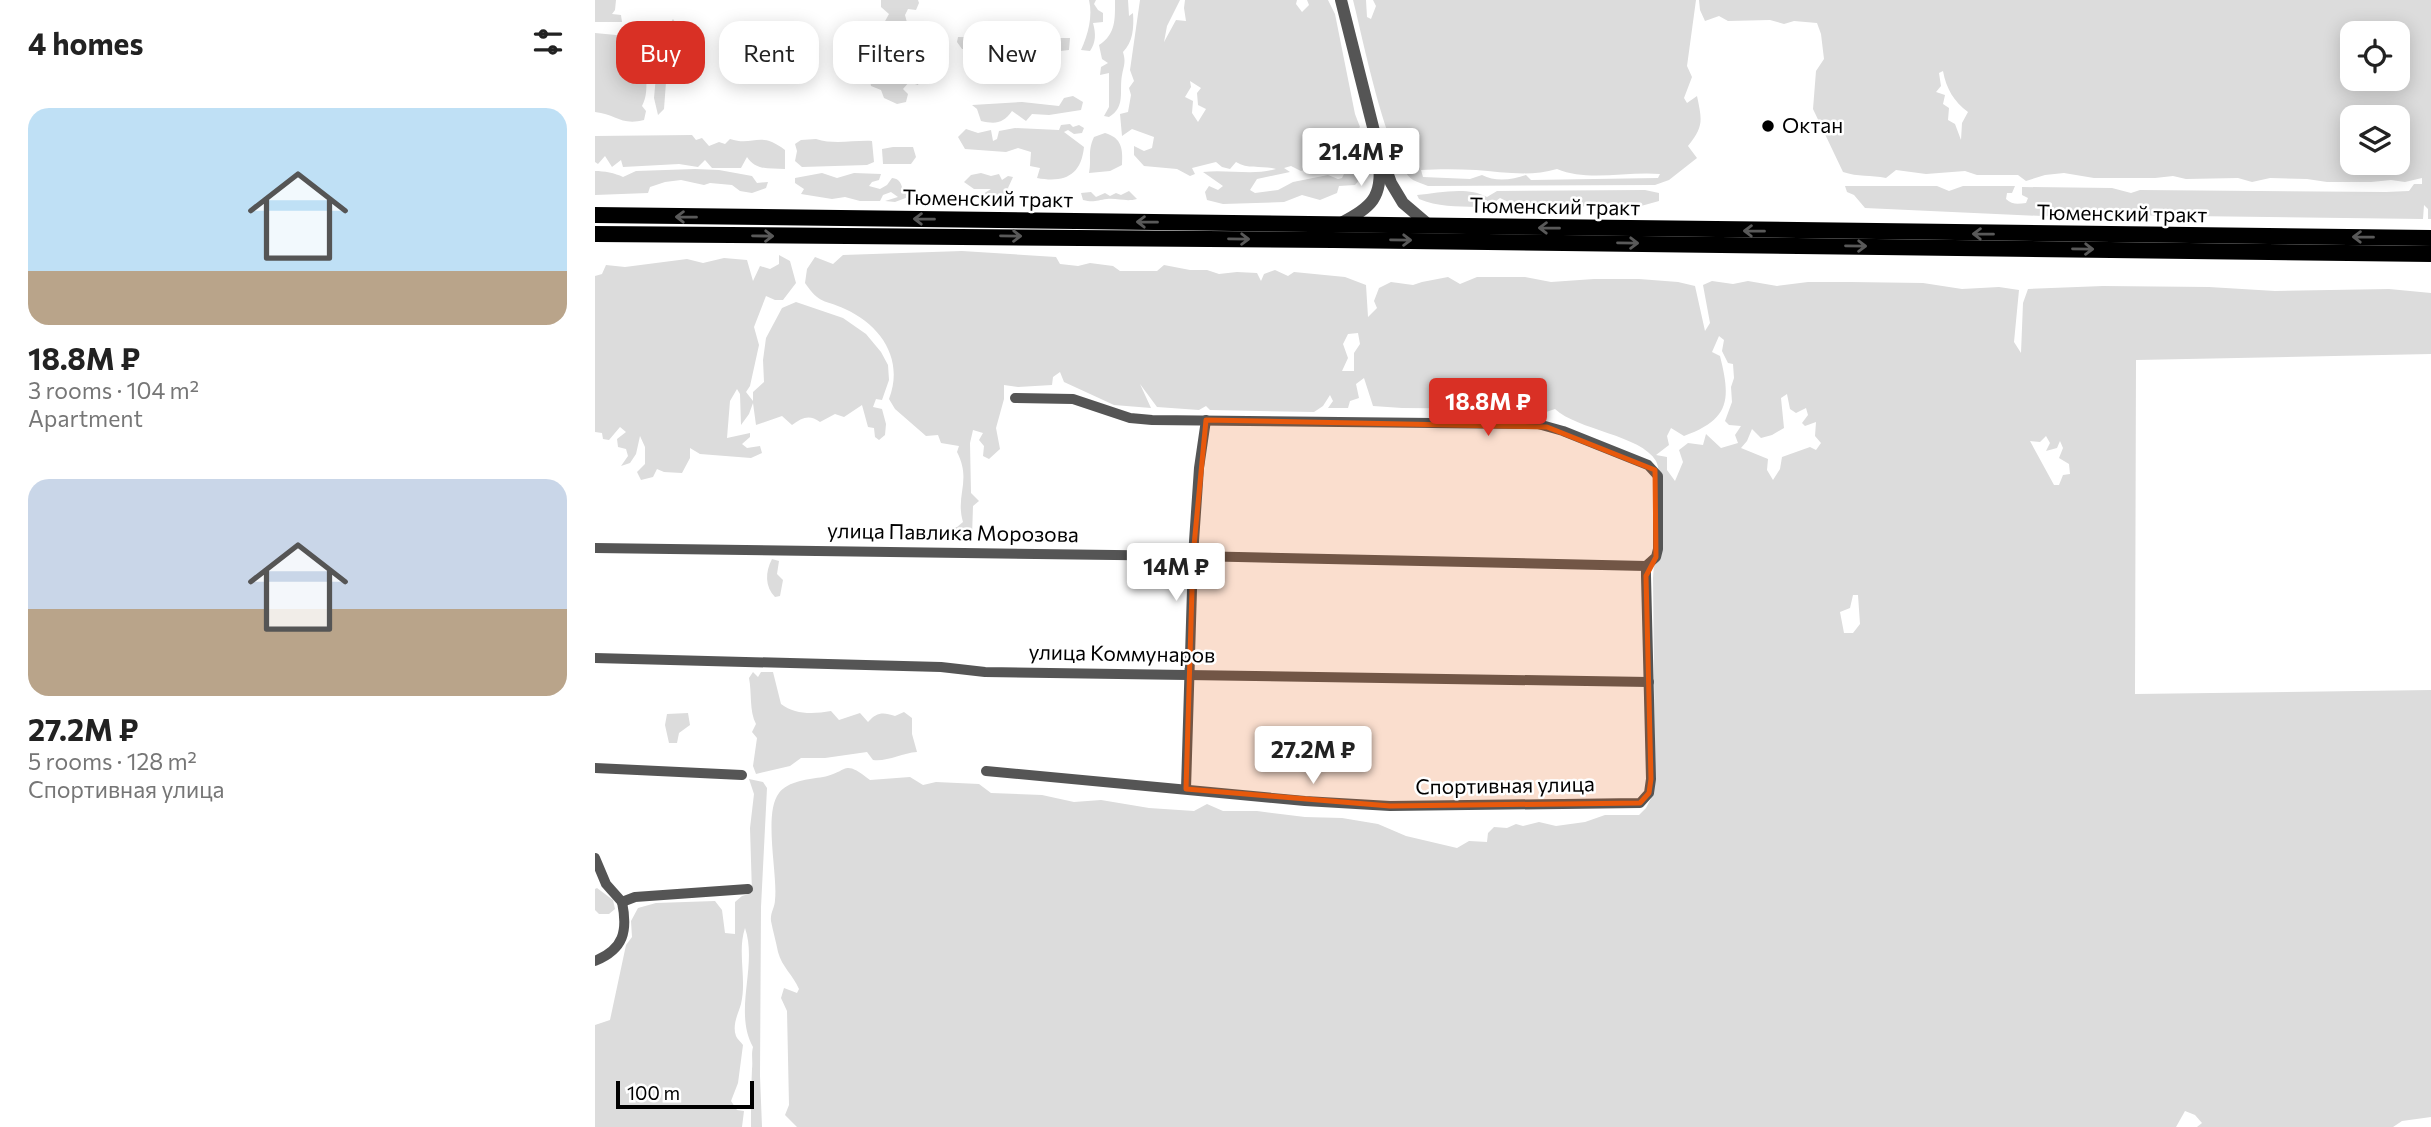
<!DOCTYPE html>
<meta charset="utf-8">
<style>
:root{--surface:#fff;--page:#f6f6f6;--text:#222;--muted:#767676;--accent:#d93025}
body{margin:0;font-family:Commissioner,sans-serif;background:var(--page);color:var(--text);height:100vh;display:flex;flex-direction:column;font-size:26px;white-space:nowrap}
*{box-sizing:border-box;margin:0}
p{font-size:23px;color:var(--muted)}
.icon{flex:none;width:38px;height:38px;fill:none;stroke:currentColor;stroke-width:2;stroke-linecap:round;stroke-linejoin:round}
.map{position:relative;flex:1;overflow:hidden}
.side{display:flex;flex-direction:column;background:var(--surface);width:595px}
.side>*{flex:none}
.hud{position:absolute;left:21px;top:21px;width:665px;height:63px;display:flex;gap:14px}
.controls{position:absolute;left:1745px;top:21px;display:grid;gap:14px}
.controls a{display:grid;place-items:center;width:70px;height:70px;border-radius:14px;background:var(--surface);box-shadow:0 4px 18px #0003;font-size:35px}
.scale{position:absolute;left:21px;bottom:18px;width:138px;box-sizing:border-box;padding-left:7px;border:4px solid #000;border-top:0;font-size:19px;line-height:24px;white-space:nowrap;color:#000;-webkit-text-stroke:5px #fff;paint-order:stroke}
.price{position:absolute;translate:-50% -60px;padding:0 16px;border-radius:7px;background:#fff;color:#222;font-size:23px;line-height:46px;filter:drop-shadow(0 2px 4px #0008)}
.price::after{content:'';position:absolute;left:50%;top:42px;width:21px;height:16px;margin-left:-10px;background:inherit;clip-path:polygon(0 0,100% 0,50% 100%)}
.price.active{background:var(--accent);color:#fff}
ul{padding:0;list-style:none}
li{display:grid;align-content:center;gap:14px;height:371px;padding:0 28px}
li span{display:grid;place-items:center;height:217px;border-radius:21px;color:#555}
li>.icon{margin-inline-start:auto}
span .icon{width:126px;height:126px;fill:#fffc;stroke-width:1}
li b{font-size:30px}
h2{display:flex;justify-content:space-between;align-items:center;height:84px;padding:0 28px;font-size:30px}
.tag{padding:0 24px;border-radius:21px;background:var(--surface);box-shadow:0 4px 18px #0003;font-size:24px;line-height:63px}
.tag.active{background:var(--accent);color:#fff}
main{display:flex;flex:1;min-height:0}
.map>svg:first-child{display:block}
.green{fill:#dcdcdc;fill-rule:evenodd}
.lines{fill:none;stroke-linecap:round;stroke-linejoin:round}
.minor{stroke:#555;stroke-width:10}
.tertiary{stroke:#555;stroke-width:12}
.primary{stroke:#000;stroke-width:16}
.oneway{stroke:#595959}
.marked{fill:#e8590c;fill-opacity:0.2;stroke:#e8590c;stroke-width:5;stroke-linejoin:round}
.poi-dot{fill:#000;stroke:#fff;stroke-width:2.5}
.labels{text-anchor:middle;stroke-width:5;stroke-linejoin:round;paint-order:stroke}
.poi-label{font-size:21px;fill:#000;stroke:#fff;text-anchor:start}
.street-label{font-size:21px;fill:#000;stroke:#fff}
</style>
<main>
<section class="side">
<h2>4 homes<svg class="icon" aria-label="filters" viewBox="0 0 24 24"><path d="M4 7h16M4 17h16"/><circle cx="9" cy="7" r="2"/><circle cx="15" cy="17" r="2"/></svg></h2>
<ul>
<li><span style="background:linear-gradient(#bfe0f5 75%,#b9a48a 0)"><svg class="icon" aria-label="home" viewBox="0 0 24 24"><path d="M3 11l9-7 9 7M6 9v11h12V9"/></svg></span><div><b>18.8M ₽</b><p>3 rooms · 104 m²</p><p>Apartment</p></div></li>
<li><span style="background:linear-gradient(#c9d6e8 60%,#b9a48a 0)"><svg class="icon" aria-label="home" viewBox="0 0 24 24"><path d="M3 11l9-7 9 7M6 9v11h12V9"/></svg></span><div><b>27.2M ₽</b><p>5 rooms · 128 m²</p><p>Спортивная улица</p></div></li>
</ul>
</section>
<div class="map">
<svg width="1836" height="1127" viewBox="0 0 1836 1127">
<rect width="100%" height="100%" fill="#fff"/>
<g class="green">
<polygon points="0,0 21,0 20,10 17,14 26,15 27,22 0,22"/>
<polygon points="286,0 323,0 324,3 321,10 313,9 310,15 315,34 310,40 311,46 306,49 302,38 295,35 289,23 294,14 286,7"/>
<path d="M 494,0 L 501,0 L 499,4 L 503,10 L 508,13 L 508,22 L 498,23 C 501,34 501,42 495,51 L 486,50 C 493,35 498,16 494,0 Z"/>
<path d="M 520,0 L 533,0 L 534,16 L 538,13 C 539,28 538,42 528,52 C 531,62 529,65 527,75 C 524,91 531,107 514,117 L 509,116 L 514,107 L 514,73 L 505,75 L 506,67 L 513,63 L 507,59 L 504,45 C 521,34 520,19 520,0 Z"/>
<path d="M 545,0 L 585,0 L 572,26 L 569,42 L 581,20 L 591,21 L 589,8 L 590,0 L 702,0 L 701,4 L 707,12 L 714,5 L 712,0 L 733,0 L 740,14 L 760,114 L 765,127 L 762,130 L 765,136 L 763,143 L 757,149 L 759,157 L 748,164 L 745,161 L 749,150 L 743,148 L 739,166 L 719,166 L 706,171 L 696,166 L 689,168 L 695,172 L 662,179 L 655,190 L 660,193 L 683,190 L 698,182 L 733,175 L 743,179 L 747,178 L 751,170 L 760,169 L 766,178 L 760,185 L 744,186 L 742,193 L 725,200 L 707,195 L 689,202 L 628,204 L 612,200 L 610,192 L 614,186 L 623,190 L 628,186 L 608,172 C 632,169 658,176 681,169 C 667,165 654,170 641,162 L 635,169 L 627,167 L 621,162 L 597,168 L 600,174 L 595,176 L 582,169 L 549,166 L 539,155 L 539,146 L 549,151 L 557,148 L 559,137 L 537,129 L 527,136 L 525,114 L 533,112 L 536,95 L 534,88 L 539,81 L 535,70 ZM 595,81 L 606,88 L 602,93 L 603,105 L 611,109 L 603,122 L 597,113 L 598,101 L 590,97 L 596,87 Z"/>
<path d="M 758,0 L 771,0 L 772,17 L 776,19 L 781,6 L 778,0 L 1101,0 L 1092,66 L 1097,77 L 1089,98 L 1092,103 L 1102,96 C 1107,120 1109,126 1093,146 L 1102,158 L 1074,180 L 1060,185 L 833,186 C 828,184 822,182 818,180 C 792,162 767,34 758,0 ZM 962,169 C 993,182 1032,171 1065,174 L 1063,178 L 936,180 L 931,175 C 917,180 900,182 887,175 L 875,179 L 828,177 L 826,170 C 843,169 863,169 881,170 C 908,172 935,177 962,169 Z"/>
<path d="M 1104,0 L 1836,0 L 1836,219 L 1833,219 L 1833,209 L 1829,205 L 1828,219 L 1515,215 L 1491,218 L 1270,208 L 1259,195 L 1252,192 L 1250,186 L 1342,186 L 1354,191 L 1368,186 L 1420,186 L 1417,193 L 1412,193 L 1411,199 C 1417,205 1423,204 1431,203 L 1433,198 L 1427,195 L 1427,187 L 1517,188 L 1536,193 L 1545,190 L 1791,192 L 1814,191 L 1819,184 L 1827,184 L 1827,178 L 1810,182 L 1796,180 L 1776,182 L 1732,182 L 1712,179 L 1675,178 L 1657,182 L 1643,178 L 1591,179 L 1578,176 L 1560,178 L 1499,178 L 1469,173 L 1450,175 L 1431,181 L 1423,175 L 1382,175 L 1370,171 L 1331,174 L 1301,170 L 1291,178 C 1276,175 1263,177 1248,172 L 1218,109 L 1221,71 L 1229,59 L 1226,34 L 1222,23 L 1199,21 L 1189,24 L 1175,20 L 1133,21 L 1124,16 L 1110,21 L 1105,10 ZM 1757,33 L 1802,33 L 1802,79 L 1757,79 ZM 1348,71 C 1351,88 1359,102 1373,112 L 1367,123 L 1366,140 L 1360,124 L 1353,120 L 1354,108 L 1348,104 L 1350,95 L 1341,92 L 1346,86 L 1344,73 ZM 1757,117 L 1802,117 L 1802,163 L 1757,163 Z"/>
<path d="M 78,19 L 83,26 C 80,38 85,47 80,59 L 77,53 L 70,57 L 61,47 L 60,30 L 69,22 L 71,29 Z"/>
<path d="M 0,33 L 42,37 L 49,43 C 47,62 57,88 47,106 L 51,111 L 49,120 C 26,126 21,114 0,112 Z"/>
<polygon points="363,37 418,38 416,47 408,51 403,47 393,50 367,49 362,42"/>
<path d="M 432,38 L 475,38 L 474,50 L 447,53 L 442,49 L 434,52 C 429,47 428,43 432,38 Z"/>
<polygon points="291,67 298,84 304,81 310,70 314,75 321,69 327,73 323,85 314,82 308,89 313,94 311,102 302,104 289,98 286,90 276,86 275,80 280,72"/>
<polygon points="82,68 85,74 79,80 71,82 69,109 63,115 59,98 61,76 70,70"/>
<path d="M 478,96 L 488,102 L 486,110 L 454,115 L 437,114 L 431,121 L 417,111 C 408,124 400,124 386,121 L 382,109 L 377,105 L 427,102 L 464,106 L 469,98 Z"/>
<path d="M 475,124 L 478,127 L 484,125 L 489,128 L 487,133 L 479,134 L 473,130 L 469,132 L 489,147 C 486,176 469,183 442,178 L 445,168 L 435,166 L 436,152 L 423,148 L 411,152 L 370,149 L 363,137 L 371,129 L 383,133 L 396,130 L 398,141 L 402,139 L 404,131 L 420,128 L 464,130 L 466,125 Z"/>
<path d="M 510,133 C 527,138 528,149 527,165 L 515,171 L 494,173 C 497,159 492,152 499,137 Z"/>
<path d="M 97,135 L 101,140 L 107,138 L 114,146 L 124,142 L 130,144 L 135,139 C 159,147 164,130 190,150 L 190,169 C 175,168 161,171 152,157 L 146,168 L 117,168 L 110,160 L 103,167 L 84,164 L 28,167 L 26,160 L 17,167 L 10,156 L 3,164 L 0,162 L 0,136 Z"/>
<path d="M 221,139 C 240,145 258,140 277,141 L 279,162 L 272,165 L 207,167 L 200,161 L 202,151 L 200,144 L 206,140 Z"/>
<polygon points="298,147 318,147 321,157 316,164 288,164 287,149"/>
<path d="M 100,169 L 124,170 L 157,176 L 162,183 L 173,182 L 171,188 L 157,193 L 145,191 L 137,185 L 115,183 L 109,185 L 86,180 L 70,182 L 55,187 L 53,193 L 0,195 L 0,171 C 9,171 20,173 28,177 L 41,171 Z"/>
<path d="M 227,173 L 242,178 L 259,173 L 286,174 L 284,180 L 277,182 L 274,186 L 285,189 L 292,185 L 297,178 C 305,179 306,183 308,191 L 316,196 L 300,202 L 290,201 L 303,197 L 296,192 L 288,195 L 285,201 L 265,201 L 250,197 L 237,199 L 206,194 L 209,189 L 200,183 L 200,178 Z"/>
<path d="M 386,173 L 396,176 L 404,174 L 407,180 L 413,176 L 418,177 L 413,188 L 418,201 C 406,202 397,203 388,194 L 396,189 L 379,189 L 369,182 L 376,175 Z"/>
<path d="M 1050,190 L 1064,193 L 1064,201 L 1046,206 L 1026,204 L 1017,209 L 998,206 L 954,208 L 947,204 C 930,207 920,206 905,198 L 897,204 L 887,198 L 882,207 C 862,206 842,207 824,199 L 822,195 C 844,193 872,186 892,197 L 902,191 Z"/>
<path d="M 534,191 L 542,199 C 531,202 523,198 512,199 C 502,200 499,203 488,200 L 486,193 L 496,192 L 501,197 L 510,193 L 515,196 L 521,193 L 526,195 Z"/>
<path d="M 367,251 L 461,257 L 465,264 L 483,266 L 495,263 L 518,266 L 525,271 L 562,271 L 569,265 L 595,270 L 612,270 L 624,274 L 642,272 L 662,273 L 666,281 L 669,274 L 680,270 L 693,276 L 699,272 L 750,277 L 771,285 L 773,317 L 782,308 L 779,301 L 784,288 L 796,282 L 818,285 L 827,282 L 853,277 L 865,284 L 882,277 L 930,277 L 956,282 L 999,279 L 1044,279 L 1083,282 L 1100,286 L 1110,331 L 1115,323 L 1108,285 L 1117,281 L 1138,284 L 1153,281 L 1182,286 L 1213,282 L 1256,282 L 1328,283 L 1367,289 L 1404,287 L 1424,290 L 1419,342 L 1426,353 L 1428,303 L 1433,289 L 1508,286 L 1614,287 L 1680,291 L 1794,289 L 1836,293 L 1836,354 L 1541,360 L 1540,694 L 1836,690 L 1836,1117 L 1807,1121 L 1798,1127 L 1602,1127 L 1607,1123 L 1600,1115 L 1590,1111 L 1581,1127 L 202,1127 L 190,1115 L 194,1105 L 192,1011 L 186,998 L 189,988 L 202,993 L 204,989 C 198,975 187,967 183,952 C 181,942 178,931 176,921 C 175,913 180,907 180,900 C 183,875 168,813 184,793 C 193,781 214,779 228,777 C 254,772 247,758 275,780 L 315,777 L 328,785 L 341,782 L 384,784 L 396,793 L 447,795 L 479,802 L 506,800 L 554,808 L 599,811 L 612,804 L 628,811 L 662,811 L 710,817 L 747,818 L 783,824 L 811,836 L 862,848 L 874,841 L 892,842 L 893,833 L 899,827 L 912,828 L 921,824 L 928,826 L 944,822 L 961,826 L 990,822 L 1010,815 L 1044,815 L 1051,808 L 1058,794 L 1060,770 L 1058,578 L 1065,477 C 1064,472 1063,465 1061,461 C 1046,435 982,430 960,409 L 951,412 L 946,410 L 946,396 L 938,399 L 938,409 L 807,408 L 778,406 L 769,378 L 761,384 L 764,398 L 755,401 L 753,408 L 733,408 L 738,401 L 735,395 L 728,406 L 719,412 L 615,410 L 611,406 L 604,410 L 562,407 L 545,384 L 556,408 L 519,405 L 469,382 L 465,372 L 458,377 L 457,385 L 423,387 L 409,385 L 409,399 L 401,428 L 405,449 L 394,459 L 388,456 L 389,446 L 384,440 L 388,433 L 378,430 L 375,443 L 376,493 L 384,501 L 378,506 L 377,537 L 355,537 L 350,532 L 350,529 L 362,527 L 368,522 C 360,495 377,481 362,452 L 364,446 L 346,443 L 343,435 L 331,436 L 300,409 L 294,399 C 309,360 287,326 250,309 C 229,299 225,305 210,283 L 212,269 L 220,257 L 238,264 L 248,255 ZM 763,333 L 765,344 L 759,353 L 759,371 L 747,371 L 753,358 L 748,344 L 753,334 ZM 1124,336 L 1129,340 L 1127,351 L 1133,363 L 1138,364 L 1139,378 L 1136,387 L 1137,402 L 1130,421 L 1134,425 L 1146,426 L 1140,435 L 1143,443 L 1126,448 L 1111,434 L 1108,445 L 1093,443 L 1084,450 L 1088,462 L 1080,481 L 1072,470 L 1072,457 L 1061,455 L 1074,445 L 1072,436 L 1076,428 L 1089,436 C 1135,419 1136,400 1125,356 L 1117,352 ZM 1192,394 L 1195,409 L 1201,413 L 1211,408 L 1213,415 L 1207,423 L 1210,426 L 1221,422 L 1220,436 L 1226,443 L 1221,450 L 1215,447 L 1187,457 L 1185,469 L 1178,480 L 1172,470 L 1173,459 L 1146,448 L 1152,441 L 1157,429 L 1166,438 L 1177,435 L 1189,428 L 1186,398 ZM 1451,436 L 1455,443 L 1451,451 L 1462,448 L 1465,441 L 1468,448 L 1464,458 L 1474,464 L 1475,474 L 1468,475 L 1464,485 L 1459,485 L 1435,441 L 1445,442 ZM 1258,595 L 1263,595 L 1265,624 L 1258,633 L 1249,633 L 1245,612 L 1255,608 Z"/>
<path d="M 184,255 L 195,261 L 201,283 L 188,300 L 180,300 L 171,296 L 159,327 L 164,345 L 155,386 L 151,392 L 158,401 L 158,392 L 169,382 L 168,360 L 171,338 L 187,308 L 201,302 L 248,318 L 271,334 L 286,352 L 293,365 L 294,380 L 287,400 L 281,399 L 278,407 L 287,409 L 291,424 L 290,435 L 284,440 L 280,437 L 279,428 L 273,427 L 267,405 L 249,417 L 240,414 L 225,422 C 214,414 207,418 197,425 L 187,416 L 161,425 L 158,403 L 154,414 L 146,425 L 145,394 L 142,389 L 135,401 L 132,438 L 155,433 L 155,437 L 147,444 L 152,448 L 165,446 L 167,453 L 156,458 L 105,454 L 95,448 L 95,458 L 87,473 L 69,472 L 62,469 L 58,477 L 46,480 L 42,472 L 50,464 L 50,447 L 45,436 L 41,454 L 35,463 L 26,466 L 33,456 L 31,449 L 23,447 L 22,439 L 31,432 L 25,427 L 14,440 L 8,439 L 7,433 L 0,432 L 0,276 L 7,274 L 11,265 L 30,267 L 92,259 L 108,263 L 129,258 L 152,260 L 158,281 L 165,266 L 175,269 L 184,264 Z"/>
<path d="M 177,559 L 184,561 L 182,574 L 188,580 L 185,596 L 180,597 C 170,587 170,572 177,559 Z"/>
<path d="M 158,672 L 163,677 L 166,672 L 178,672 L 186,704 C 200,715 219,714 236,711 L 244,720 L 265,713 L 273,722 C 282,712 288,712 300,716 L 309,712 L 317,718 L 317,734 L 322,752 C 307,753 292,762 278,760 L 272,752 L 230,758 L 206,758 L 195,766 L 161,774 L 158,766 L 162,738 L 157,732 L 161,724 C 154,711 157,693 154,678 Z"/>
<polygon points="93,713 95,725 84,733 82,743 74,743 70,725 72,714"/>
<path d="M 154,779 L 168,782 L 172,788 L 166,907 L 165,1076 L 167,1127 L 156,1127 C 156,1107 156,1089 157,1069 C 158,1061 156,1055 158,1047 C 138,1011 163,966 150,928 C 142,952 152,979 146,1004 C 143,1014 137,1025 141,1036 C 142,1039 146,1042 148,1045 L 143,1083 L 136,1101 L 142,1110 L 149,1111 L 147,1127 L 0,1127 L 0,1025 L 15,1020 L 31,945 L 37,937 L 36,921 L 43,908 L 61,903 L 120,901 L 127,910 L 130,933 L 140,934 L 140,902 L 147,896 L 157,893 L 155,828 L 159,794 Z"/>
<polygon points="2,888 18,900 20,909 14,914 4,914 0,910 0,889"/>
</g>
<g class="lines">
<g class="minor">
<polyline points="0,548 598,556 1051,566"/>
<polyline points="0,658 346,667 390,672 1054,682"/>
<polyline points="0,768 147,775"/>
<polyline points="391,771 710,801 795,806 1045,803 1054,793 1056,779 1051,576 1051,566 1061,557 1063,549 1063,476 1053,465 968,431 943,424 557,420 535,418 478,399 420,398"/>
<polyline points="591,789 598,556 604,468 611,420"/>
<polyline points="0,858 11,884 27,902"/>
<polyline points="27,902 40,897 153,889"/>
<path d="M 0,961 C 29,949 33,931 27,902"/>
</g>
<g class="tertiary">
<polyline points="746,0 783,147 796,183 808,203 835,226"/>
<path d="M 746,223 C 776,208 788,197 784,162"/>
</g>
<g class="primary">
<polyline points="0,215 1836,238"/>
<polyline points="0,234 738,240 1836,254"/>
</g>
</g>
<defs><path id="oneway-shaft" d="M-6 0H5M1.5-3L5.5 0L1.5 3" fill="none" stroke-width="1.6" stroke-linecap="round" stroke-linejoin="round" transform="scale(1.75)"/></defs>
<g class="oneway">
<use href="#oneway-shaft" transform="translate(91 217) rotate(-179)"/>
<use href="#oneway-shaft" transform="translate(329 219) rotate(-179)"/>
<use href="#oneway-shaft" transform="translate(552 222) rotate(-179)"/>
<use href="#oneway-shaft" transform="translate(954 228) rotate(-179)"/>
<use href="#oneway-shaft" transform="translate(1159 231) rotate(-179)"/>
<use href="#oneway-shaft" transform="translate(1388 234) rotate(-179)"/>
<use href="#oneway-shaft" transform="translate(168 236) rotate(1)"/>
<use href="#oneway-shaft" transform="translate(416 236) rotate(1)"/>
<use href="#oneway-shaft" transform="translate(1768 237) rotate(-179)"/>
<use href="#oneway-shaft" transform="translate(644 239) rotate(1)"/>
<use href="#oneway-shaft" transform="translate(806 240) rotate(1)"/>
<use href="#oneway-shaft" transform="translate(1033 243) rotate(1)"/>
<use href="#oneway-shaft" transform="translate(1261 246) rotate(1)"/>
<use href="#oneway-shaft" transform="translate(1488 249) rotate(1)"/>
</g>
<path class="marked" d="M 611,420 L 952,427 L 1060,470 L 1061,557 L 1051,576 L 1056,779 L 1054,793 L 1045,803 L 795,806 L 591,789 L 598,556 Z"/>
<circle class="poi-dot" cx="1173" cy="126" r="7"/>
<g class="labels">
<g class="poi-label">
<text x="1187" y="133">Октан</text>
</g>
<g class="street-label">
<text transform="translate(393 199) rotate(1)" y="7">Тюменский тракт</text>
<text transform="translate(960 207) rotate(1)" y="7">Тюменский тракт</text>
<text transform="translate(1527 214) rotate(1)" y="7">Тюменский тракт</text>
<text transform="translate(358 533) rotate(1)" y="7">улица Павлика Морозова</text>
<text transform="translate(527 654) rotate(1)" y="7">улица Коммунаров</text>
<text transform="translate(910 786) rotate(-1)" y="7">Спортивная улица</text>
</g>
</g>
</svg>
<div class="controls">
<a><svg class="icon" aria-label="locate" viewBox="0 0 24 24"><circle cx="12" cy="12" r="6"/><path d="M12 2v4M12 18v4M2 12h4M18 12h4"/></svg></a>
<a><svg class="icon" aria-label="layers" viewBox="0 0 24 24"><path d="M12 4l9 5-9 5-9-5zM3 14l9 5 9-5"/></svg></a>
</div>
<div class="scale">100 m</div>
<b class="price" style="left:766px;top:188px">21.4M ₽</b>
<b class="price active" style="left:893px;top:438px">18.8M ₽</b>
<b class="price" style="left:581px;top:603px">14M ₽</b>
<b class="price" style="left:718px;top:786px">27.2M ₽</b>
<div class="hud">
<a class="tag active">Buy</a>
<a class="tag">Rent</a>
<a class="tag">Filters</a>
<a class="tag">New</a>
</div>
</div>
</main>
